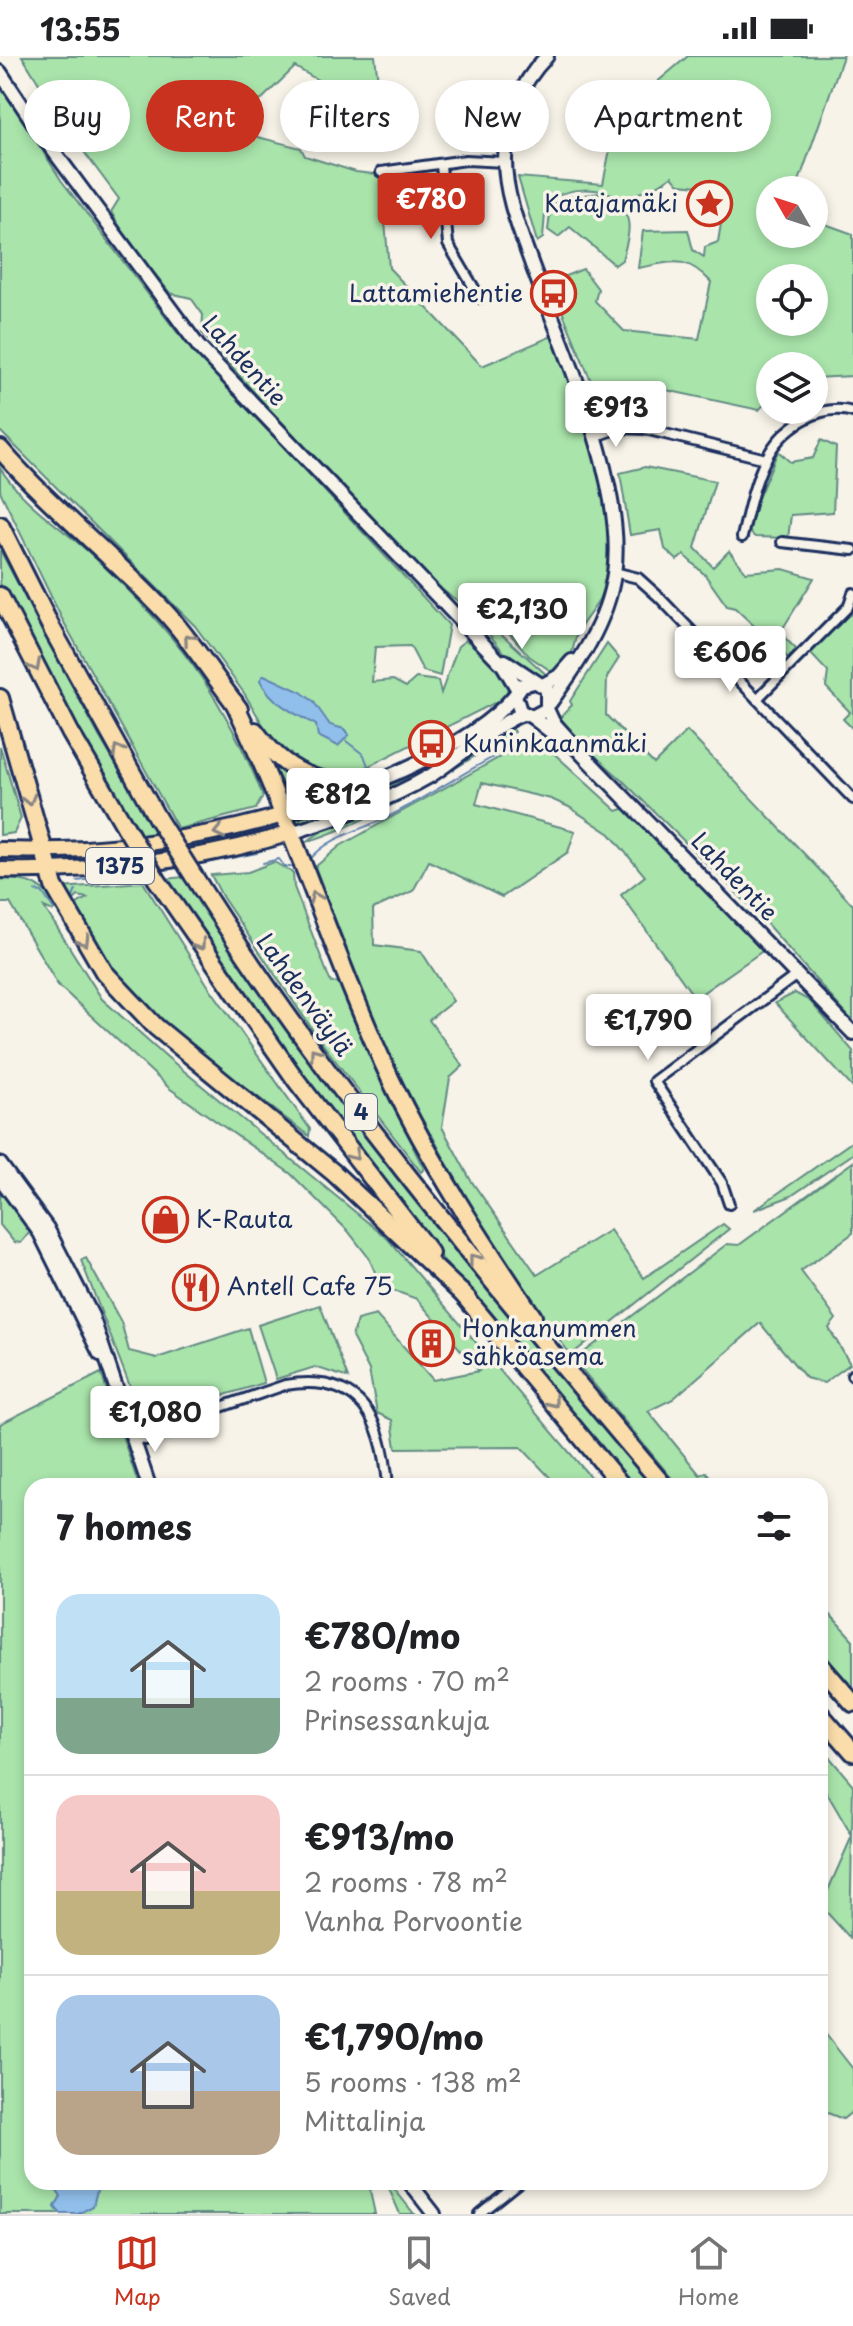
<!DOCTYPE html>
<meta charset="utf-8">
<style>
:root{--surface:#fff;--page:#f6f6f6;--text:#202124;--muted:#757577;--line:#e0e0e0;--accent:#c8321e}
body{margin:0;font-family:"Playpen Sans",sans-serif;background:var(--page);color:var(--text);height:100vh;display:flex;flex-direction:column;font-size:30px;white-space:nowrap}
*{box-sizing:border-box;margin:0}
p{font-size:26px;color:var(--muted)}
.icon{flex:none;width:44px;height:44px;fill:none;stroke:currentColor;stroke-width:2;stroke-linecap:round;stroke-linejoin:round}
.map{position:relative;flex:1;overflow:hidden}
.details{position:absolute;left:24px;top:1422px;width:804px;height:712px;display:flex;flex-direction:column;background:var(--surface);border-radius:24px;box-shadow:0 4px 12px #0003}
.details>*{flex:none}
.top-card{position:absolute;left:24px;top:24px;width:806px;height:72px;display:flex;gap:16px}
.needle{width:52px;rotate:309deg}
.fabs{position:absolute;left:756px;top:120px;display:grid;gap:16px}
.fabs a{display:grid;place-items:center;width:72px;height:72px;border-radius:50%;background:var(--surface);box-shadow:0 4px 12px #0003;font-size:40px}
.price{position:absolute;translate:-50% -68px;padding:0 18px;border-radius:8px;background:#fff;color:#222;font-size:26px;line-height:52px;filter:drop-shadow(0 2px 4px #0008)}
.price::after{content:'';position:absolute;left:50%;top:48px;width:24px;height:18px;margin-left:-12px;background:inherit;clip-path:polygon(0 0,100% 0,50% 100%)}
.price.selected{background:var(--accent);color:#fff}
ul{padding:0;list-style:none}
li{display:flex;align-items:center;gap:24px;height:200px;padding:0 32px}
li+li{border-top:2px solid var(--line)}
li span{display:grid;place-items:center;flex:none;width:224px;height:160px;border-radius:24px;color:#555}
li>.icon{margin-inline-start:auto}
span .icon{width:96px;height:96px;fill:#fffc;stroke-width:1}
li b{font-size:34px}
h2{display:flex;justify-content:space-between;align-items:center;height:96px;padding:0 32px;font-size:34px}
.tag{padding:0 28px;border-radius:36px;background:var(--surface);box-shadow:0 4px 12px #0003;font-size:28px;line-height:72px}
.tag.selected{background:var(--accent);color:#fff}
.status{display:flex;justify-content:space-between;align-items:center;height:56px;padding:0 40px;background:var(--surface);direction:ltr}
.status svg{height:22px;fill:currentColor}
.tab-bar{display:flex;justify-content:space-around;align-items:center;height:112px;border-top:2px solid var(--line);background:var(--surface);font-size:22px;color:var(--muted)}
.tab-bar a{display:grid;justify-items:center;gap:4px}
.tab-bar .selected{color:var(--accent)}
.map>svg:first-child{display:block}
.green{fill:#a9e4aa;stroke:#628a84;stroke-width:2;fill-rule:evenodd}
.water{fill:#91bfeb;stroke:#6285b3;stroke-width:2}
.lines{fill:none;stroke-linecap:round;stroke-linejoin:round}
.stream{stroke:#6285b3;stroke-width:2}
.street-casing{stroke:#1b2f5e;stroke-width:14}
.secondary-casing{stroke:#1b2f5e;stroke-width:18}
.primary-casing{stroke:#1b2f5e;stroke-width:20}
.highway-casing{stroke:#1b2f5e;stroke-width:22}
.street{stroke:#f7f3e8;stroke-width:8}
.secondary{stroke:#f7f3e8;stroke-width:12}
.primary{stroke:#faddab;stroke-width:14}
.highway{stroke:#faddab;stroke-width:16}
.highway-bridge-casing{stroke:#1b2f5e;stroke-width:22;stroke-linecap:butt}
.highway-bridge{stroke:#faddab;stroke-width:16}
.oneway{stroke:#8a8684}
.labels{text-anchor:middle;stroke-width:7;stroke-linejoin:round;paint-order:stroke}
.shield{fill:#f7f3e8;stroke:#5d6a87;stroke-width:2}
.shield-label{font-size:22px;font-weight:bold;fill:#1b2f5e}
.poi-label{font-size:24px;fill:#1b2f5e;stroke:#f7f3e8;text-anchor:start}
.street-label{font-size:24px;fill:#1b2f5e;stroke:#f7f3e8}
</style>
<div class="status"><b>13:55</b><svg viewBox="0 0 49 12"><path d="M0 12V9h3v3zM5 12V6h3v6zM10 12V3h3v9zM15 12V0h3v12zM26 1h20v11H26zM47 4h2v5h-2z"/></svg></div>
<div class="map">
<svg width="853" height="2158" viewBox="0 0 853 2158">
<rect width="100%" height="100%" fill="#f7f3e8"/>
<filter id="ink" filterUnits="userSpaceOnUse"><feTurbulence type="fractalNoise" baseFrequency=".0125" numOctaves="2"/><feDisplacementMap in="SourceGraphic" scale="16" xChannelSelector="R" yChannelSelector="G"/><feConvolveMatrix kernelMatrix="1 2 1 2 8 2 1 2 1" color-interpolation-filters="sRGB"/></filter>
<g filter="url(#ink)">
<g class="green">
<path d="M 22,0 L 375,0 L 381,51 L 375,57 L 295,11 L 230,74 L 301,92 L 305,100 L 356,116 L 381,119 L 389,212 L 482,310 L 552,280 C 578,357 624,453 602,536 C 597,553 584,562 577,578 C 571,594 575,606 554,617 L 529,600 L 494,559 L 479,560 L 438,531 L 315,406 L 202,277 L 203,259 L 191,242 L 170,237 L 127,183 L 111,156 L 119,143 L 67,73 Z"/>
<path d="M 688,0 L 843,0 L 796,134 L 770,134 L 770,178 L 814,178 L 814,164 L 853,178 L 853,320 L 814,322 L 814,310 L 770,310 L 770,342 L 759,354 L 633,327 L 593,330 L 550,226 L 583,213 L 598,233 L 595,245 L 624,275 L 699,283 L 711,226 C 685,198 673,206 638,212 L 643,175 L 688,174 L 693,194 L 704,201 L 705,191 L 718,186 L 724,149 L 719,132 L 679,128 L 672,120 L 659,129 L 624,143 C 599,131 570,129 546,146 L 543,182 L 537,186 L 518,121 L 603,128 L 610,93 L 624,54 ZM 814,222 L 814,266 L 770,266 L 770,222 Z"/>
<polygon points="0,27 61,124 177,276 449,569 440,620 423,615 410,590 375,591 372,626 393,624 406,631 416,622 438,625 441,637 458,590 466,584 504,616 509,631 500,650 494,647 351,719 333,720 296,707 272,684 244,637 195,570 0,375"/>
<path d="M 600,137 C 635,155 632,169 622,204 L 615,209 L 570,171 L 558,181 L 548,174 L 551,150 L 559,142 Z"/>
<polygon points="821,384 836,391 833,456 791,459 788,482 755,481 749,476 748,466 778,395 790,406 813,402"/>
<polygon points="645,411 715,425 695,492 713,511 729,495 746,516 783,513 814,522 780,577 796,593 788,602 735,552 727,550 705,519 684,499 677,504 665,493 661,474 630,479 620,417"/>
<path d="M 0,412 C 24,449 60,470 92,499 C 173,574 222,636 263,740 L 256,753 L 178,773 L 61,561 L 0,435 Z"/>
<polygon points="0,494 99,680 157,778 139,780 26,582 0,527"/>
<polygon points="853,558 853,673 843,663 850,656 826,631 828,616 810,597 847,559"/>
<path d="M 488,566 L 549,621 C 518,625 498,585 482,571 Z"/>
<polygon points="607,588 619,602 607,621 606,659 654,708 687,675 853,849 853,966 758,858 619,721 556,666 572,649 570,645"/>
<polygon points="499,662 502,665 431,713 360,747 298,770 296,761"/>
<path d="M 508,667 L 514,676 C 448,716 381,762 306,786 L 328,771 L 359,759 Z"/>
<path d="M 536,681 L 617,755 L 630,751 L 761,891 L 761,896 L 695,942 L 621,839 L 645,820 L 610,778 L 569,751 L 551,743 L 482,727 L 476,748 L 575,775 L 568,796 L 502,841 L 429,805 L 413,835 L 373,853 L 374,889 L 421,895 L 453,945 L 429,964 L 463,1010 L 450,1022 L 442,1071 L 470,1123 L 537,1219 L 610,1174 L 644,1222 L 723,1168 L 729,1173 L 571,1299 C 515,1226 473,1162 432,1079 L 413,1091 L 424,1113 L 421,1116 L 318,982 L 223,842 L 211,819 L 248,816 L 274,806 L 293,817 L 294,831 L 331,927 L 358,924 L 315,811 L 340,790 Z"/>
<polygon points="259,689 335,734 284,752"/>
<polygon points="0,690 21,762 14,777 0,779"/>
<polygon points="261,771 262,775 187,793 184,789"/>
<polygon points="183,821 248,916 428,1157 652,1430 628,1430 413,1167 331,1061 165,823"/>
<path d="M 0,823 C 27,823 45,828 59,852 L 53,855 L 44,851 L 102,943 L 167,1001 L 388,1183 L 598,1430 L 558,1430 L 521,1391 L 396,1392 L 392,1364 L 377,1357 L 369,1314 L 352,1281 L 357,1264 L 376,1259 L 433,1324 L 479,1315 L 417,1243 L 381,1230 L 369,1202 L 348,1175 L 291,1118 L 169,1032 L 58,929 L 10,847 L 0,847 Z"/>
<polygon points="143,826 207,928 310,1073 309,1080 171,975 99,896 79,861 77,848 87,842 78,840 69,849 61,832"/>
<polygon points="795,937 810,945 853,995 853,1032 775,947"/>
<polygon points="853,1085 853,1098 791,1140 754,1154"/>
<polygon points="853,1106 853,1177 801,1215 836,1263 829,1272 850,1308 824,1327 806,1322 760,1267 673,1343 648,1355 700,1419 706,1416 718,1430 678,1430 574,1304 727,1188 739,1189"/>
<polygon points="0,1133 30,1176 21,1187 14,1186 0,1169"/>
<polygon points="86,1202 121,1266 129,1295 157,1302 248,1272 264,1327 143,1364 81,1204"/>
<polygon points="320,1249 348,1322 315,1311 276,1323 258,1269"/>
<polygon points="101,1317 139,1430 32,1430 32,2126 64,2126 57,2134 61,2140 55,2151 60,2158 0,2158 0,1368"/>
<polygon points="820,1547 853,1584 853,1632 820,1594"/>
<polygon points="820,1690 853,1729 850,1882 821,1850 852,1780 820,1725"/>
<polygon points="820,1971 853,2013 853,2055 843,2063 820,2054"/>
<polygon points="99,2126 368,2126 375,2158 78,2158 93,2149"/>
<polygon points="386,2126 389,2126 414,2158 400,2158"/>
</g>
<g class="water">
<path d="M 264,619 L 301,636 L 313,645 L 330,669 L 344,673 L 349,679 L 338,690 L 318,680 L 316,669 C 295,658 270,646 260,624 Z"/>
<polygon points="64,2126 99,2126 93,2150 78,2158 61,2158 55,2151 61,2140 57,2134"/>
</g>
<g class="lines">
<g class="stream">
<polyline points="346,685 364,699 368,710"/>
<path d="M 309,805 C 328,780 363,774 390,760 C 437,735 480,706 527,683 L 545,688"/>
<polyline points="263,807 279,803 285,811 291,811"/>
<polyline points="195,809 257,797"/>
<polyline points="160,815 181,811"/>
<polyline points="77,825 145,817"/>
<polyline points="35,835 42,836 54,853"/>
<polyline points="71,846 76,834"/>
</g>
<defs>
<g id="street">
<polyline points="441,109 448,188 480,242"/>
<polyline points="381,116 466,104 505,106"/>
<polyline points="594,381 619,372 645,373 766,403"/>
<path d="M 742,481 C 748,456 754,426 766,403 C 781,373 819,346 853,356"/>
<polyline points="782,486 853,494"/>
<polyline points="614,516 638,522 658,540 853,743"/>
<polyline points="757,643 848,551 853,537"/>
<polyline points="729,1148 722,1127 654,1025 798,918"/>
<polyline points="852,1319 853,1320"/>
<path d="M 166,1370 L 146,1384 L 132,1382 L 142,1371 L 166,1370 L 285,1329 C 361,1316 383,1364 388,1430"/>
<polyline points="479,2158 519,2126"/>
</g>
<g id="secondary">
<path d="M 547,0 C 520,28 505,64 505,104 C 505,140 520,175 532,209 C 563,293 627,430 614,518 C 607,567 578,608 550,647"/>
<polyline points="0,16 41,78 199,291 503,609 518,634"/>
<polyline points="505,605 547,633 547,653 532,661 520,655 515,639 522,629 534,626"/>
<polyline points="543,629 559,620 572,605"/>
<polyline points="547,653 553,666 581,697 853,977"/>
<polyline points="532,661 564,686"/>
<path d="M 283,759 C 353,737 468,695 515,639"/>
<path d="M 291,777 C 338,762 387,745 430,720 C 454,705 502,663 524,658"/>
<polyline points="0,1108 47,1172 92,1260 149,1430"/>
<polyline points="0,1122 40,1177 100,1298"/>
<polyline points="409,2126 434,2158"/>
</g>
<g id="primary">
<path d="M 0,794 C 97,797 190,786 283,759"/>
<path d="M 0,814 C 99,816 196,806 291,777"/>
</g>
<g id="highway">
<path d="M 0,393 C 51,452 112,499 165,556 C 193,586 213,620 239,653"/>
<polyline points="0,469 52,573 157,762"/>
<polyline points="0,540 71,678 126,772"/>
<polyline points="0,642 54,830 104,916 156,971 334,1117 468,1243"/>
<path d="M 234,646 C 293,768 333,899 390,1022 C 430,1106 481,1184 533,1261"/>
<path d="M 255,675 C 285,716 317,730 368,728"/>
<path d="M 193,819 C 330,1037 499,1234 664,1430"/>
<polyline points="157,824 296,1024 430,1197"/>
<polyline points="462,1237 622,1430"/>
<polyline points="820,1609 853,1647"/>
<polyline points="820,1658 853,1696"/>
</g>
</defs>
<use href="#street" class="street-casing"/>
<use href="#secondary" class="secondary-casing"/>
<use href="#primary" class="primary-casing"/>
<use href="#highway" class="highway-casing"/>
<use href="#street" class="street"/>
<use href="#secondary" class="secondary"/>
<use href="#primary" class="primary"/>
<use href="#highway" class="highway"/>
<defs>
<g id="highway-bridge">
<polyline points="157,762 193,819"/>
<polyline points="126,772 157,824"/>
</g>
</defs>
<use href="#highway-bridge" class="highway-bridge-casing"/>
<use href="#highway-bridge" class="highway-bridge"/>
</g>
<defs><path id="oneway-chevron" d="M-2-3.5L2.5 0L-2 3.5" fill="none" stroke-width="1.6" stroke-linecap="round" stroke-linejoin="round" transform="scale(2)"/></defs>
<g class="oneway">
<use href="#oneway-chevron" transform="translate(189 583) rotate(-130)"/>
<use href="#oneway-chevron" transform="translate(35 610) rotate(62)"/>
<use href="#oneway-chevron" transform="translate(118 694) rotate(-120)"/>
<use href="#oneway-chevron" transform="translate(29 744) rotate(74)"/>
<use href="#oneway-chevron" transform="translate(219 776) rotate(168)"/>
<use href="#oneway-chevron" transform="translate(315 841) rotate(-112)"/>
<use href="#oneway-chevron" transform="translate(84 885) rotate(59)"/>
<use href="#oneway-chevron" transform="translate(200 889) rotate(56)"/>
<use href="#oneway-chevron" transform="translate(315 997) rotate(-126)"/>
<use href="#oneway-chevron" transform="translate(354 1099) rotate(52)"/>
<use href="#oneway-chevron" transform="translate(474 1203) rotate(-128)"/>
<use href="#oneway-chevron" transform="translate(553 1346) rotate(50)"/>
</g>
</g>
<defs>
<symbol id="sight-ring" viewBox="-11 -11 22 22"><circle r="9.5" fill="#f7f3e8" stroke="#c8321e" stroke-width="1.5"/><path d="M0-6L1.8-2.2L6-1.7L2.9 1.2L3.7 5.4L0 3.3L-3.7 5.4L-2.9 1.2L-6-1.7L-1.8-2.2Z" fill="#c8321e"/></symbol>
<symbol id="bus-ring" viewBox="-11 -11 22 22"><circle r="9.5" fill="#f7f3e8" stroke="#c8321e" stroke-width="1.5"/><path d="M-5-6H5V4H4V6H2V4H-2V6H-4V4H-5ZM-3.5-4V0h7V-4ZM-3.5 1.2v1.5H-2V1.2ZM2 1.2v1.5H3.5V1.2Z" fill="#c8321e"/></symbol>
<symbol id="shop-ring" viewBox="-11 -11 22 22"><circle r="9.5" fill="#f7f3e8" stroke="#c8321e" stroke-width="1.5"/><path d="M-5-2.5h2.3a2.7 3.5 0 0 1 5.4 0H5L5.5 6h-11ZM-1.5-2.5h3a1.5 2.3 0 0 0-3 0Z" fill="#c8321e"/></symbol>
<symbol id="restaurant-ring" viewBox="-11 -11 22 22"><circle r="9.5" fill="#f7f3e8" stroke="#c8321e" stroke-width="1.5"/><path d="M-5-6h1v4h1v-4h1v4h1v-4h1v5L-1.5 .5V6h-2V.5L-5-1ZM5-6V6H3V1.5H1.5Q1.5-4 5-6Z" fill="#c8321e"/></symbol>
<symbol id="building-ring" viewBox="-11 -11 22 22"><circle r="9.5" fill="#f7f3e8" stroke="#c8321e" stroke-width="1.5"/><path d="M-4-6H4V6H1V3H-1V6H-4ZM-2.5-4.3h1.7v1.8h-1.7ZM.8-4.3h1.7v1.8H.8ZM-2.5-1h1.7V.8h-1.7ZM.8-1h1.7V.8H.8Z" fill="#c8321e"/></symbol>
</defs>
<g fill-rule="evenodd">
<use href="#sight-ring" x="684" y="122" width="51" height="51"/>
<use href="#bus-ring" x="528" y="212" width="51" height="51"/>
<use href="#bus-ring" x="406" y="662" width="51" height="51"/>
<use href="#shop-ring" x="140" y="1138" width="51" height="51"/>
<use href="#restaurant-ring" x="170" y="1206" width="51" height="51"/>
<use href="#building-ring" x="406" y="1262" width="51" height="51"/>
</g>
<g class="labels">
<g class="shield">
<rect x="86" y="792" width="68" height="36" rx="6"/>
<rect x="345" y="1038" width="32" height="36" rx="6"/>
</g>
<g class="shield-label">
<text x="120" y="818">1375</text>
<text x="361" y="1064">4</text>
</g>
<g class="poi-label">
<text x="678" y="156" text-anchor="end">Katajamäki</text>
<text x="523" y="246" text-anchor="end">Lattamiehentie</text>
<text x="463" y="696">Kuninkaanmäki</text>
<text x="196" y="1172">K-Rauta</text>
<text x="227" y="1239">Antell Cafe 75</text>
<text x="462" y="1281">Honkanummen<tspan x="462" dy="28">sähköasema</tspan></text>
</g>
<g class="street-label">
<text transform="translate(244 305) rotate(48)" y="8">Lahdentie</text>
<text transform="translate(734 821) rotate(46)" y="8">Lahdentie</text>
<text transform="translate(304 939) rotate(54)" y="8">Lahdenväylä</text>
</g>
</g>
</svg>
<div class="fabs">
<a><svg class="needle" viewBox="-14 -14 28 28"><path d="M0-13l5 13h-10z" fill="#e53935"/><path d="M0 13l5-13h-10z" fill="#757577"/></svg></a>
<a><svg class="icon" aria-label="locate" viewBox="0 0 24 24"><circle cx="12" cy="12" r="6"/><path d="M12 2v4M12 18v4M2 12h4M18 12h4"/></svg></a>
<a><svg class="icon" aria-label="layers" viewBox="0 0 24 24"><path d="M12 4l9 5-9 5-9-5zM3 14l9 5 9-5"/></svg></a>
</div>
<b class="price selected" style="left:431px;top:185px">€780</b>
<b class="price" style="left:616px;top:393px">€913</b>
<b class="price" style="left:522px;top:595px">€2,130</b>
<b class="price" style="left:730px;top:638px">€606</b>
<b class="price" style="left:338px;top:780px">€812</b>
<b class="price" style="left:648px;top:1006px">€1,790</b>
<b class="price" style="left:155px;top:1398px">€1,080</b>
<div class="top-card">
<a class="tag">Buy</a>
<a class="tag selected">Rent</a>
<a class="tag">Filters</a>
<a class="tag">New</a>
<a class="tag">Apartment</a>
</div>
<section class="details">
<h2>7 homes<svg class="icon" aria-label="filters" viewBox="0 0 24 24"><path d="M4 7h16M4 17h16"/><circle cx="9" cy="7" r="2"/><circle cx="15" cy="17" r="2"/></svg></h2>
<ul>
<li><span style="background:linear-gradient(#bfe0f5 65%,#7fa58c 0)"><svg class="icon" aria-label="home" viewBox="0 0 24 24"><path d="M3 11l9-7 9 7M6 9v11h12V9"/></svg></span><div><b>€780/mo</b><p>2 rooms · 70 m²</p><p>Prinsessankuja</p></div></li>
<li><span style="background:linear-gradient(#f6c9c9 60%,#c2b280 0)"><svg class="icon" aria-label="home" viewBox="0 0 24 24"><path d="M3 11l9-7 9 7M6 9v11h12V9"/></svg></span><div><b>€913/mo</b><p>2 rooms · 78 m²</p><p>Vanha Porvoontie</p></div></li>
<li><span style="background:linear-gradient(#a9c7e8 60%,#b9a48a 0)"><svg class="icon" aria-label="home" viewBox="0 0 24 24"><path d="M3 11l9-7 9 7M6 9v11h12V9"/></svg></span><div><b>€1,790/mo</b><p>5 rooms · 138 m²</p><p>Mittalinja</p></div></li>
</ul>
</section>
</div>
<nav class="tab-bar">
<a class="selected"><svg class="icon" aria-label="map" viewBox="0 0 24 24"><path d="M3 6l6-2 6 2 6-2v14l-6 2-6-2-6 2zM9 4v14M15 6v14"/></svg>Map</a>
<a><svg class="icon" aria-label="saved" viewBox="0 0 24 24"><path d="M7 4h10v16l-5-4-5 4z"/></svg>Saved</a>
<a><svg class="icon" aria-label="home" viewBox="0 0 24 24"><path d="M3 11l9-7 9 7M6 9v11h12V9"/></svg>Home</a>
</nav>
